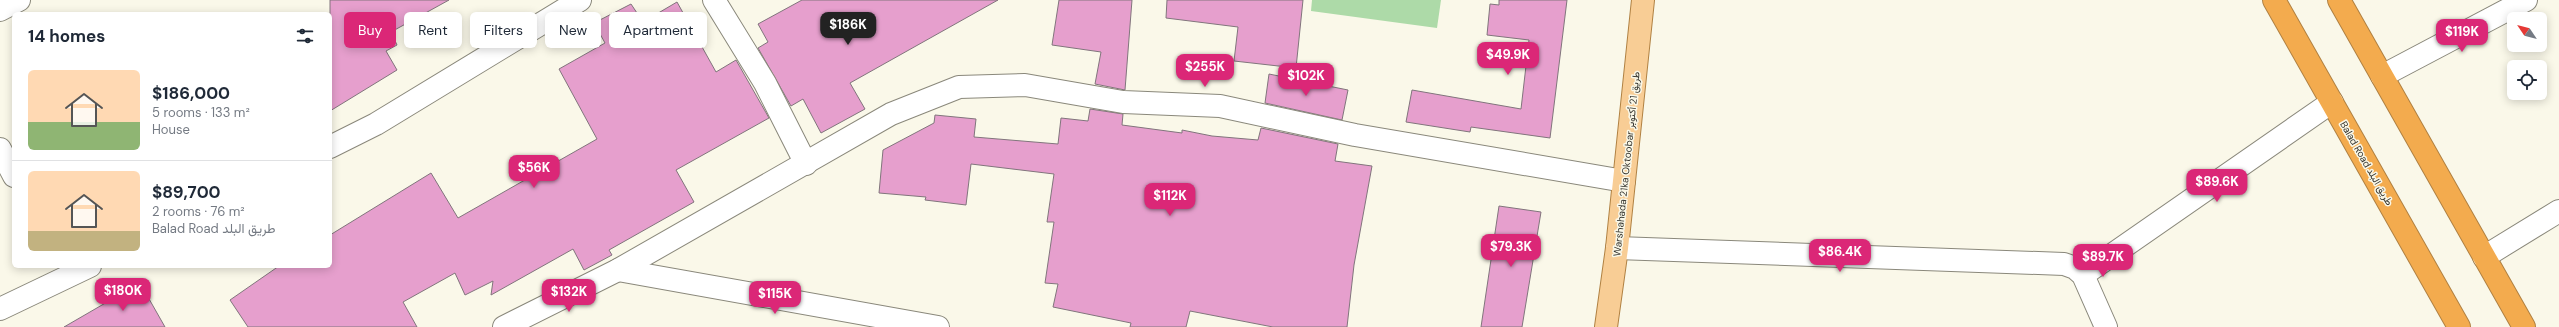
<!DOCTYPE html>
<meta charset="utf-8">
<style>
:root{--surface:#fff;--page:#f6f6f7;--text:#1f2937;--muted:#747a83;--line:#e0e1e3;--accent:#db2777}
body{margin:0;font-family:"DM Sans",Vazirmatn,sans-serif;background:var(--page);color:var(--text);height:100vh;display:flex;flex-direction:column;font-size:15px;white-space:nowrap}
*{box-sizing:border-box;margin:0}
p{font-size:13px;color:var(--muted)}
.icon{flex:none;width:22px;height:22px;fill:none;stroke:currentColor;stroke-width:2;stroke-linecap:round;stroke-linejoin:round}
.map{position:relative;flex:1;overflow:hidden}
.details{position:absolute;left:12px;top:12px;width:320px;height:256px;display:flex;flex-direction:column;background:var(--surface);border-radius:6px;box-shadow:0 2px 10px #0003}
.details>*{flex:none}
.top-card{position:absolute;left:344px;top:12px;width:380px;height:36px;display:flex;gap:8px}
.needle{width:26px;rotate:305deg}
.controls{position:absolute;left:2507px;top:12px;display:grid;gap:8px}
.controls a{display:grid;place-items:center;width:40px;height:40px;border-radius:6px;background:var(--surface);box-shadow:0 2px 10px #0003;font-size:20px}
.price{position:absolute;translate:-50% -34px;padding:0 9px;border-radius:8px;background:var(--accent);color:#fff;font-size:13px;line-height:26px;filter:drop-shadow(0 1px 2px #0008)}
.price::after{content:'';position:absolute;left:50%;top:24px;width:12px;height:9px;margin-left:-6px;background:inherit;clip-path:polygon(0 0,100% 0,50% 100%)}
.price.selected{background:#222;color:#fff}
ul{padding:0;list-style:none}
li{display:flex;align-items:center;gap:12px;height:100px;padding:0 16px}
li+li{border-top:1px solid var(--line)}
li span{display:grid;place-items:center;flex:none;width:112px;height:80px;border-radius:6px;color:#555}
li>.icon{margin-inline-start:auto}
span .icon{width:48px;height:48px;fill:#fffc;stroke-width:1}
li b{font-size:17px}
h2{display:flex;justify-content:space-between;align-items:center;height:48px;padding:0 16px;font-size:17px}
.pill{padding:0 14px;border-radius:6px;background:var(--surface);box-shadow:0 2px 10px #0003;font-size:14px;line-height:36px}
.pill.selected{background:var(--accent);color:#fff}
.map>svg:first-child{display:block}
.green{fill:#addaa8}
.building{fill:#e69fcd;stroke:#81757c}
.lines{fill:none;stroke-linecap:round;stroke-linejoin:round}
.minor-casing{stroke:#8a887b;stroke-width:24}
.major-casing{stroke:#b08142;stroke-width:24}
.highway-casing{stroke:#b08142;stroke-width:24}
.minor{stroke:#fff;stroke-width:22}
.major{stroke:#f8cd95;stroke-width:22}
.highway{stroke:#f3ab4e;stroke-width:22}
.labels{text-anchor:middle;stroke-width:3;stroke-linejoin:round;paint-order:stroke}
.street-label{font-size:10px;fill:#33322c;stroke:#faf8e9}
</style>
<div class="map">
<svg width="2559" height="327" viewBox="0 0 2559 327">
<rect width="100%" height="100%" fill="#faf8e9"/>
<polygon class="green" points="1312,0 1441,0 1437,28 1311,11"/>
<g class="building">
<polygon points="330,0 449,0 391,32 397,45 386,51 397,70 330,111"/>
<polygon points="802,0 998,0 850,83 865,109 821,133 803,99 791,106 758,48 768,42 758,24"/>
<polygon points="1059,0 1132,0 1125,90 1095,84 1101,52 1052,45"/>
<polygon points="1167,0 1303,0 1296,68 1234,61 1238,27 1166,18"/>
<polygon points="1499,0 1567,0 1550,138 1471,127 1470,132 1406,122 1412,90 1521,109 1529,40 1487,35 1490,4 1499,5"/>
<polygon points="677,2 716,72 736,60 769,118 676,170 694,202 609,250 612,255 584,270 573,249 491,295 493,281 465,295 455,273 403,302 417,327 248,327 230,300 279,266 330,266 330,235 431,173 458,218 597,139 559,69 605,43 594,23 631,4 643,22"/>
<polygon points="1269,74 1348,90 1342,120 1265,103"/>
<polygon points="1090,109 1123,114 1122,125 1182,133 1182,130 1212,136 1258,140 1261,128 1338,144 1335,161 1372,166 1354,265 1347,327 1273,327 1190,311 1186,327 1130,327 1131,323 1053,307 1058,284 1045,283 1054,222 1047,222 1054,174 971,164 966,205 925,200 926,197 879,193 883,150 934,123 935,115 976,119 974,137 1058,144 1061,118 1088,121"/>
<polygon points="1499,206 1541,212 1522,327 1481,327"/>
<polygon points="140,283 165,327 64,327"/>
</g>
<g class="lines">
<defs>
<g id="minor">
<polyline points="714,0 765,83 806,164"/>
<polyline points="0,10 19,0"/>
<polyline points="2382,76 2526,0"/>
<polyline points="330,147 376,124 580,0"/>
<polyline points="0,149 14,176"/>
<polyline points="1617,248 2064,264 2075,268 2083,275 2106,327"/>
<polyline points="2484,257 2559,211"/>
<polyline points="618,270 938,327"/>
<polyline points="2083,275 2332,102"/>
<polyline points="0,309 90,266"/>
<polyline points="504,327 618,270 891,114 959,87 1025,85 1123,102 1220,106 1355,135 1624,181"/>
</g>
<polyline id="major" points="1606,327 1617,248 1643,0"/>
<g id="highway">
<polyline points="2274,0 2459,327"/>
<polyline points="2339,0 2524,327"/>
</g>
</defs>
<use href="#minor" class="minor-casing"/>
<use href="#major" class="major-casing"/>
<use href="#highway" class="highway-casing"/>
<use href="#minor" class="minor"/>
<use href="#major" class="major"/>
<use href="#highway" class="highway"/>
</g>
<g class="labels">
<g class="street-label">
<text transform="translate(2367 163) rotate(60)" y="4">Balad Road طريق البلد</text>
<text transform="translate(1626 164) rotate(-84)" y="4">Warshahada 21ka Oktoobar طريق 21 أكتوبر</text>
</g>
</g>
</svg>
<div class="controls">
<a><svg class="needle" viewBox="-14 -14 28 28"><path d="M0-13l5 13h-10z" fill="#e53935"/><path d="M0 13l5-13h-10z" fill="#747a83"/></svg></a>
<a><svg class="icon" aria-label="locate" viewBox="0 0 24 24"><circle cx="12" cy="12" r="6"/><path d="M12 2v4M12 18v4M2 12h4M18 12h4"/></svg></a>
</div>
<b class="price selected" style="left:848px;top:46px">$186K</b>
<b class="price" style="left:2462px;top:53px">$119K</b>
<b class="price" style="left:1508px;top:76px">$49.9K</b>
<b class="price" style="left:1205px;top:88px">$255K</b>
<b class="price" style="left:1306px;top:97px">$102K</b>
<b class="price" style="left:534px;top:189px">$56K</b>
<b class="price" style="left:2217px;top:203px">$89.6K</b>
<b class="price" style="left:1170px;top:217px">$112K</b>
<b class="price" style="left:1511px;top:268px">$79.3K</b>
<b class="price" style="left:1840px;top:273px">$86.4K</b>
<b class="price" style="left:2103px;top:278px">$89.7K</b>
<b class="price" style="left:123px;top:312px">$180K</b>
<b class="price" style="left:569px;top:313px">$132K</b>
<b class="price" style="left:775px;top:315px">$115K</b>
<div class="top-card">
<a class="pill selected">Buy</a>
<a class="pill">Rent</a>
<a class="pill">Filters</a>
<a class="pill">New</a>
<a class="pill">Apartment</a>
</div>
<section class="details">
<h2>14 homes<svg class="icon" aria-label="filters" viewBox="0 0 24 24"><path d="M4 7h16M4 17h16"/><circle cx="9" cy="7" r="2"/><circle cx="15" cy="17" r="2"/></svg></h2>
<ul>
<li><span style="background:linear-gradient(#ffd9b3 65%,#8fb573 0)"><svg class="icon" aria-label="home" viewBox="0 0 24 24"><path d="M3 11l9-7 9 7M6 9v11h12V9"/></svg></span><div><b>$186,000</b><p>5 rooms · 133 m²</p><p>House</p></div></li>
<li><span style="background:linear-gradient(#ffd9b3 75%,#c2b280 0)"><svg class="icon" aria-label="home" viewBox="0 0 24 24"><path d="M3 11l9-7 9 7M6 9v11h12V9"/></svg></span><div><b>$89,700</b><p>2 rooms · 76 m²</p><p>Balad Road طريق البلد</p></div></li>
</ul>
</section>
</div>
